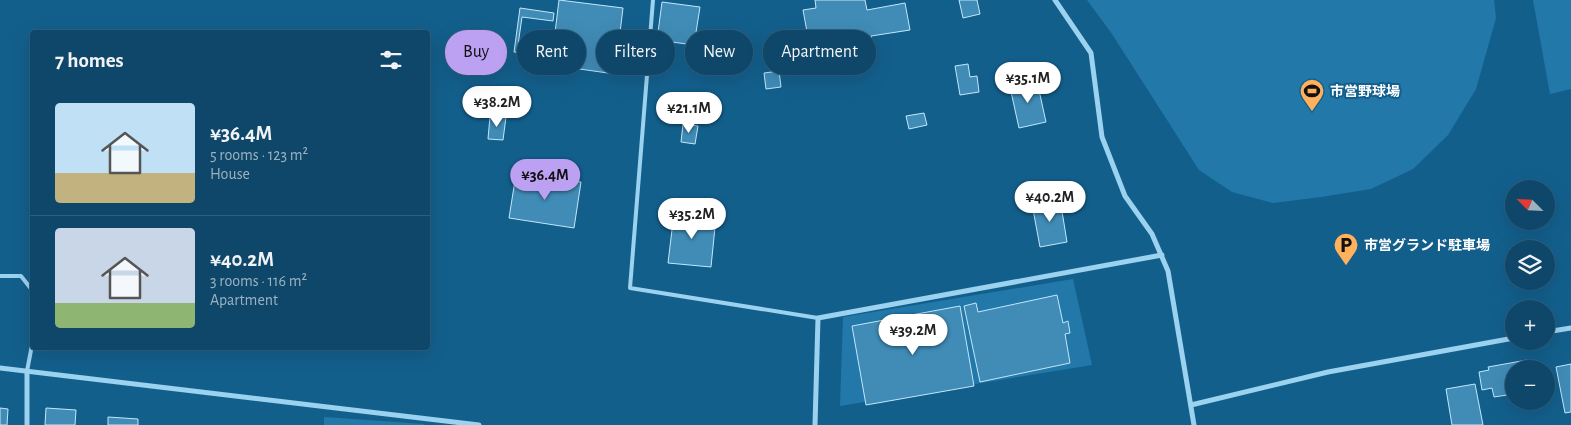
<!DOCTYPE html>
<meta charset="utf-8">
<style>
:root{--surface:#0e4769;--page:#1c5171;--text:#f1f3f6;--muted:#9bb2c0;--line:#2e5f7d;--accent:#bca0f2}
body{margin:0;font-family:"Alegreya Sans","Noto Sans JP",sans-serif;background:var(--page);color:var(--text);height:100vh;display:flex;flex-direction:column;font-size:19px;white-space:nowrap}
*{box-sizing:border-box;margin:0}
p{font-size:16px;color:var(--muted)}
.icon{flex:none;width:28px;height:28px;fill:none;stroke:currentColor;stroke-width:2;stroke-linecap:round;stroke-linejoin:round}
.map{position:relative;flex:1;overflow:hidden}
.panel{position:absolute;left:30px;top:30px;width:400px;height:320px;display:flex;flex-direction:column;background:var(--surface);border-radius:5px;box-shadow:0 5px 20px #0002,0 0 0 1px var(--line)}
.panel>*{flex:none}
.top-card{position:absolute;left:445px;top:30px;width:475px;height:45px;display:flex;gap:10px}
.needle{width:32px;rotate:294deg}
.fabs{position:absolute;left:1505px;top:180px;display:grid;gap:10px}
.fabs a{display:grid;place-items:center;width:50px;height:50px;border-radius:50%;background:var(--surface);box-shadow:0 5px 20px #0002,0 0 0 1px var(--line);font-size:25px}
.price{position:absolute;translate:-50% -42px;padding:0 11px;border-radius:18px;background:#fff;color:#222;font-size:16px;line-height:32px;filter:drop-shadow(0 1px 2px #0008)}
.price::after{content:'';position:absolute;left:50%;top:30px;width:15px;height:11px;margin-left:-8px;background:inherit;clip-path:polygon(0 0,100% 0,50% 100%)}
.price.selected{background:var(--accent);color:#111}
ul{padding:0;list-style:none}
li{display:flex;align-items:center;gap:15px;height:125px;padding:0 25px}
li+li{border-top:1px solid var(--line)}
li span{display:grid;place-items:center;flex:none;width:140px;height:100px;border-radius:5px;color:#555}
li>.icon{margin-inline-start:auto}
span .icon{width:60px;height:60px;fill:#fffc;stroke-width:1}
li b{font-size:21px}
h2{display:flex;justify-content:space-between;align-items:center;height:60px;padding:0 25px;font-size:21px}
.pill{padding:0 18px;border-radius:22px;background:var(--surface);box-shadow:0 5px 20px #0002,0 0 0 1px var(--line);font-size:18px;line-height:45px}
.pill.selected{background:var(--accent);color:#111}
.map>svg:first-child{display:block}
.green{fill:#2279a9}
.building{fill:#408cb7;stroke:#c2e7fc}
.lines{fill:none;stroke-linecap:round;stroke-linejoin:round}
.lane{stroke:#9bd2f0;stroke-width:4}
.street{stroke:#9bd2f0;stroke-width:5}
.labels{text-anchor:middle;stroke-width:4;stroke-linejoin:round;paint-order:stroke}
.poi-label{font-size:14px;font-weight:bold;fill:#fff;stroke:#135f8c;text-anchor:start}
</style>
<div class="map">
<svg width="1571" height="425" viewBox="0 0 1571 425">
<rect width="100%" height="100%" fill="#135f8c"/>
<g class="green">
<polygon points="1087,0 1494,0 1496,18 1476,89 1448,135 1413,169 1371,189 1321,197 1273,203 1232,192 1199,170 1112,34"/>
<polygon points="1533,0 1571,0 1571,89 1550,94"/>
<polygon points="1073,279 1092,365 840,406 843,317"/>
<polygon points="324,417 424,424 425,425 324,425"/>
</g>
<g class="building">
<polygon points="559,0 623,8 615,74 551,65"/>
<polygon points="815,0 865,0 867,10 905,3 910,30 871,36 873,46 850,50 849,41 810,48 803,10 816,8"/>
<polygon points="959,0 977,0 980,14 963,18"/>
<polygon points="662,2 700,7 694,45 657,40"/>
<polygon points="520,8 554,13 553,21 522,17 518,45 550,49 549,56 537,54 537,51 525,50 525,53 514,52"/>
<polygon points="721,35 733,37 732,47 719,45"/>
<polygon points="968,64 970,77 977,76 979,92 960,95 955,66"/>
<polygon points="779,71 781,87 766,89 764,73"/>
<polygon points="1037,81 1046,122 1019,128 1010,87"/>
<polygon points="924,113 927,125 909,129 906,116"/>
<polygon points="490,116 506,117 503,140 488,139"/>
<polygon points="683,124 698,126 695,144 681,142"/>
<polygon points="516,174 548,180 549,177 581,182 574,228 509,218"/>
<polygon points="1060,199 1067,242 1040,247 1032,204"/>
<polygon points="674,213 716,217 711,267 668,263"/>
<polygon points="1057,295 1063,323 1068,321 1070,333 1065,334 1070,363 980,382 964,306 976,303 978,312"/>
<polygon points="960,306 974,386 866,405 852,326"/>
<polygon points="1527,360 1529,369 1514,369 1514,394 1494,397 1492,388 1482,390 1479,372 1489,370 1488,367"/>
<polygon points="1571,364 1571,412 1565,413 1556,367"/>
<polygon points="1475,384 1483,425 1452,425 1446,389"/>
<polygon points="0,408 8,409 7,425 0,425"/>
<polygon points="46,408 76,410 75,425 45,425"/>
<polygon points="108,417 138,419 138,425 108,425"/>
</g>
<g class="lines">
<g class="lane">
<polyline points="653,0 630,288 818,318"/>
<polyline points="0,276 21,276 32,290"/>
<polyline points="27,371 32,345"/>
</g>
<g class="street">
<polyline points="1055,0 1091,53 1102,137 1125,196 1152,234 1168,271 1194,425"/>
<polyline points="1546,332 1571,328"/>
<polyline points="0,368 479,425"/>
<polyline points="1191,405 1328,372 1514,338"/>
<polyline points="27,425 27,371"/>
<polyline points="815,425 818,318 1162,255"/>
</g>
</g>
<defs>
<symbol id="stadium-pin" viewBox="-11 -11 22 30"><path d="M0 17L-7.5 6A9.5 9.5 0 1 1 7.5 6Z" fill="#ffb15b" stroke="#135f8c"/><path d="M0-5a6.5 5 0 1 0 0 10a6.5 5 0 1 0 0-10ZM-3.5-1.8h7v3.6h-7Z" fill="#111"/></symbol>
<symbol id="parking-pin" viewBox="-11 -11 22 30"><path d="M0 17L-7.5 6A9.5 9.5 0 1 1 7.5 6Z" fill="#ffb15b" stroke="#135f8c"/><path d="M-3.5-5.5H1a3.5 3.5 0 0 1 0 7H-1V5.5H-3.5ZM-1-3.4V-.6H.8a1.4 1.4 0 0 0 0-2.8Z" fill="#111"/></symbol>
</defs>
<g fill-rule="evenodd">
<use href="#stadium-pin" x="1298" y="77" width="28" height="38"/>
<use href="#parking-pin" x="1332" y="231" width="28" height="38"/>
</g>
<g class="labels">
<g class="poi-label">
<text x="1330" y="96">市営野球場</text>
<text x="1364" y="250">市営グランド駐車場</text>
</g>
</g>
</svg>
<div class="fabs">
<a><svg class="needle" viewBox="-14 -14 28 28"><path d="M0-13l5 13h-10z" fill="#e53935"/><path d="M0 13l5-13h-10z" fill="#9bb2c0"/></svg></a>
<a><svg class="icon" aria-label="layers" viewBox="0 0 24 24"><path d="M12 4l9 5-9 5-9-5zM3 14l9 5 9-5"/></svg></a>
<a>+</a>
<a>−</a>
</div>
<b class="price" style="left:1028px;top:104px">¥35.1M</b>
<b class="price" style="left:497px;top:128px">¥38.2M</b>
<b class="price" style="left:689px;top:134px">¥21.1M</b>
<b class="price selected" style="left:545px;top:201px">¥36.4M</b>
<b class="price" style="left:1050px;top:223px">¥40.2M</b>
<b class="price" style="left:692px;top:240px">¥35.2M</b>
<b class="price" style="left:913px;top:356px">¥39.2M</b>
<div class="top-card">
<a class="pill selected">Buy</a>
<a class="pill">Rent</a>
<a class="pill">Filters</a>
<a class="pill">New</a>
<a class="pill">Apartment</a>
</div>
<section class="panel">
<h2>7 homes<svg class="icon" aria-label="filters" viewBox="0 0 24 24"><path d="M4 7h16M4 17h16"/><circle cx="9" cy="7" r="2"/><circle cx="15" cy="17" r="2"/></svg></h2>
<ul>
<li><span style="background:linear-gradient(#bfe0f5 70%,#c2b280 0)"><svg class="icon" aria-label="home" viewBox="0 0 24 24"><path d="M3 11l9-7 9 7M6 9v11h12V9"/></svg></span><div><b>¥36.4M</b><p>5 rooms · 123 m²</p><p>House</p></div></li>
<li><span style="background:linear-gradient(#c9d6e8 75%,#8fb573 0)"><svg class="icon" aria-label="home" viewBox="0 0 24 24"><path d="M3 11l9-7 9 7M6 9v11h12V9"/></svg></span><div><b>¥40.2M</b><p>3 rooms · 116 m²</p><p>Apartment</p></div></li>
</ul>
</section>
</div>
